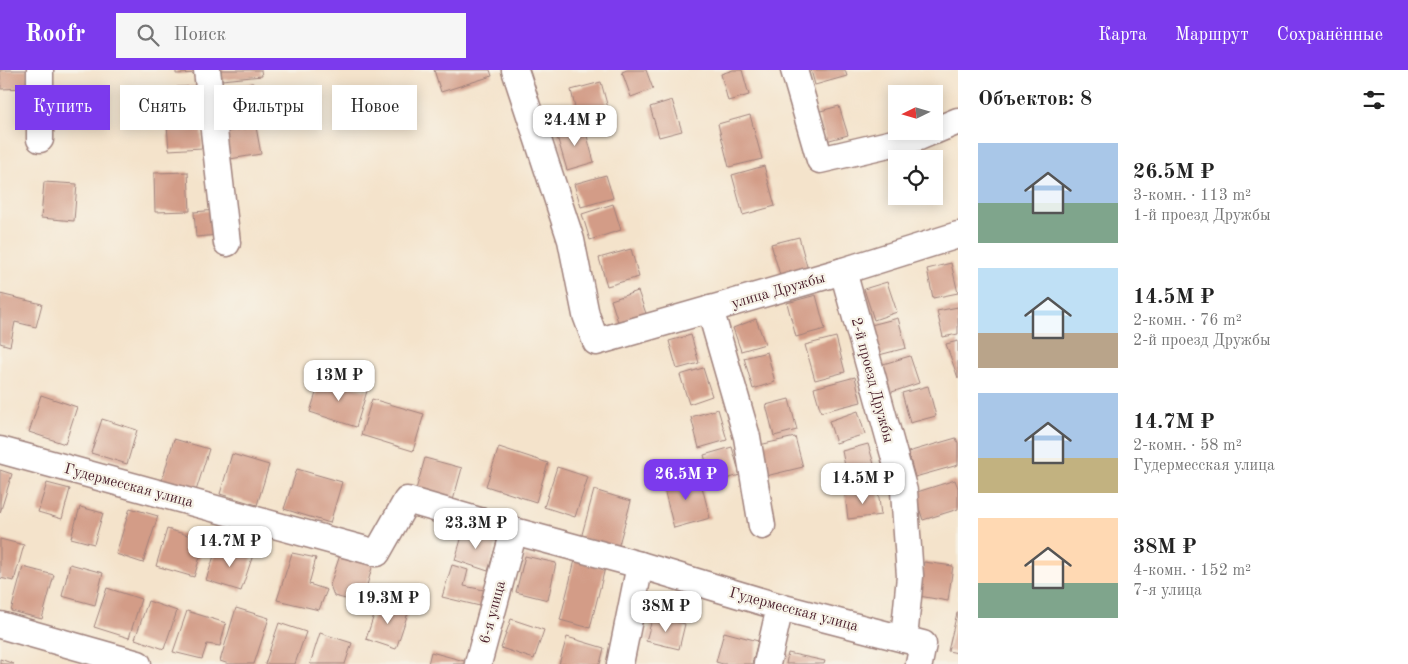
<!DOCTYPE html>
<html lang="ru">
<meta charset="utf-8">
<style>
:root{--surface:#fff;--page:#f6f6f6;--text:#222;--muted:#767676;--accent:#7c3aed}
body{margin:0;font-family:"Old Standard TT",serif;background:var(--page);color:var(--text);height:100vh;display:flex;flex-direction:column;font-size:19px;white-space:nowrap}
*{box-sizing:border-box;margin:0}
p{font-size:16px;color:var(--muted)}
.icon{flex:none;width:28px;height:28px;fill:none;stroke:currentColor;stroke-width:2;stroke-linecap:round;stroke-linejoin:round}
.map{position:relative;flex:1;overflow:hidden}
.details{display:flex;flex-direction:column;background:var(--surface);width:450px}
.details>*{flex:none}
.guide{position:absolute;left:15px;top:15px;width:475px;height:45px;display:flex;gap:10px}
.needle{width:32px;rotate:265deg}
.fabs{position:absolute;left:888px;top:15px;display:grid;gap:10px}
.fabs a{display:grid;place-items:center;width:55px;height:55px;border-radius:0px;background:var(--surface);box-shadow:0 2px 12px #0003;font-size:25px}
.price{position:absolute;translate:-50% -42px;padding:0 11px;border-radius:10px;background:#fff;color:#222;font-size:16px;line-height:32px;filter:drop-shadow(0 1px 2px #0008)}
.price::after{content:'';position:absolute;left:50%;top:30px;width:15px;height:11px;margin-left:-8px;background:inherit;clip-path:polygon(0 0,100% 0,50% 100%)}
.price.current{background:var(--accent);color:#fff}
ul{padding:0;list-style:none}
li{display:flex;align-items:center;gap:15px;height:125px;padding:0 20px}
li span{display:grid;place-items:center;flex:none;width:140px;height:100px;border-radius:0px;color:#555}
li>.icon{margin-inline-start:auto}
span .icon{width:60px;height:60px;fill:#fffc;stroke-width:1}
li b{font-size:21px}
h2{display:flex;justify-content:space-between;align-items:center;height:60px;padding:0 20px;font-size:21px}
.chip{padding:0 18px;border-radius:0px;background:var(--surface);box-shadow:0 2px 12px #0003;font-size:18px;line-height:45px}
.chip.current{background:var(--accent);color:#fff}
header{display:flex;align-items:center;gap:30px;box-sizing:border-box;height:70px;padding:0 25px;background:var(--accent);color:#fff}
header strong{font-size:24px}
nav{display:flex;gap:28px;margin-inline-start:auto;font-size:18px}
.search{width:350px;height:45px;background:var(--page);display:flex;align-items:center;gap:12px;box-sizing:border-box;padding:0 18px;border-radius:0px;color:var(--muted);font-size:19px}
main{display:flex;flex:1;min-height:0}
.map>svg:first-child{display:block}
.building{fill:#d39c87}
.lines{fill:none;stroke-linecap:round;stroke-linejoin:round}
.minor-casing{stroke:#9f817b;stroke-width:29}
.minor{stroke:#fff;stroke-width:26}
.labels{text-anchor:middle;stroke-width:4.5;stroke-linejoin:round;paint-order:stroke}
.street-label{font-size:15px;fill:#4a1f2b;stroke:#f7f3e8}
</style>
<header>
<strong>Roofr</strong>
<div class="search"><svg class="icon" aria-label="search" viewBox="0 0 24 24"><circle cx="10" cy="10" r="6"/><path d="M15 15l6 6"/></svg>Поиск</div>
<nav><a>Карта</a><a>Маршрут</a><a>Сохранённые</a></nav>
</header>
<main>
<div class="map">
<svg width="958" height="594" viewBox="0 0 958 594">
<rect width="100%" height="100%" fill="#f7f3e8"/>
<filter id="ink" filterUnits="userSpaceOnUse"><feTurbulence type="fractalNoise" baseFrequency=".02" numOctaves="2"/><feDisplacementMap in="SourceGraphic" scale="10" xChannelSelector="R" yChannelSelector="G"/><feConvolveMatrix kernelMatrix="1 2 1 2 8 2 1 2 1" color-interpolation-filters="sRGB"/></filter>
<filter id="wash" filterUnits="userSpaceOnUse"><feTurbulence type="fractalNoise" baseFrequency=".0096" numOctaves="4" result="noise"/><feDisplacementMap in="SourceGraphic" scale="20" xChannelSelector="R" yChannelSelector="G"/><feGaussianBlur stdDeviation="1.12" result="paint"/><feColorMatrix in="noise" values="0 0 0 0 0 0 0 0 0 0 0 0 0 0 0 0 0 1.4 0 .05"/><feComposite in="paint" operator="in"/></filter>
<g filter="url(#wash)">
<rect width="100%" height="100%" fill="#f4e3cb"/>
<g id="blocks">
<g class="building">
<polygon points="0,0 27,0 28,18 1,19"/>
<polygon points="176,0 200,0 200,3 176,4"/>
<polygon points="221,0 261,0 262,6 222,10"/>
<polygon points="434,0 490,0 492,6 441,22"/>
<polygon points="627,0 646,0 653,19 631,27 622,2"/>
<polygon points="733,0 742,0 749,25 728,31 721,4"/>
<polygon points="811,0 845,0 847,6 815,15"/>
<polygon points="601,12 608,38 577,46 571,20"/>
<polygon points="253,13 256,45 226,48 222,16"/>
<polygon points="202,16 203,42 177,43 177,17"/>
<polygon points="672,30 682,61 659,67 650,37"/>
<polygon points="839,36 848,65 826,71 817,42"/>
<polygon points="750,45 762,89 729,97 718,54"/>
<polygon points="201,52 202,78 169,80 167,55"/>
<polygon points="584,55 594,92 567,100 556,63"/>
<polygon points="256,57 261,84 230,89 225,62"/>
<polygon points="764,96 775,136 743,145 732,105"/>
<polygon points="188,102 190,141 155,142 154,103"/>
<polygon points="606,105 613,128 581,137 574,114"/>
<polygon points="44,112 77,114 74,151 41,148"/>
<polygon points="613,134 621,160 590,170 582,144"/>
<polygon points="216,140 218,165 196,167 194,142"/>
<polygon points="799,167 809,204 782,212 771,174"/>
<polygon points="631,179 639,207 607,216 599,188"/>
<polygon points="951,193 958,223 933,228 927,199"/>
<polygon points="887,212 897,242 874,250 864,219"/>
<polygon points="638,221 648,249 620,258 611,230"/>
<polygon points="0,224 42,234 36,257 15,252 10,276 0,273"/>
<polygon points="816,225 825,259 796,267 787,233"/>
<polygon points="958,237 958,264 943,267 937,241"/>
<polygon points="898,248 906,278 879,285 871,255"/>
<polygon points="756,249 765,274 741,281 733,258"/>
<polygon points="691,265 699,293 677,299 669,271"/>
<polygon points="836,267 845,302 815,310 805,275"/>
<polygon points="958,271 958,308 946,274"/>
<polygon points="767,282 775,312 753,319 744,288"/>
<polygon points="910,286 919,313 889,323 880,295"/>
<polygon points="703,298 712,326 689,334 680,305"/>
<polygon points="321,307 367,321 356,357 310,342"/>
<polygon points="855,307 861,332 821,342 814,318"/>
<polygon points="928,316 936,346 910,353 902,323"/>
<polygon points="41,325 77,337 65,374 29,362"/>
<polygon points="372,329 424,344 413,381 361,365"/>
<polygon points="789,329 797,360 774,366 766,335"/>
<polygon points="718,339 727,370 699,378 691,347"/>
<polygon points="858,341 865,364 836,373 829,351"/>
<polygon points="102,349 137,360 127,394 91,383"/>
<polygon points="795,367 803,397 766,406 759,375"/>
<polygon points="956,368 958,373 958,395 915,407 908,382"/>
<polygon points="174,369 209,379 196,421 162,411"/>
<polygon points="868,374 874,394 846,401 842,381"/>
<polygon points="499,377 548,393 536,432 486,416"/>
<polygon points="732,377 740,405 712,413 704,385"/>
<polygon points="232,384 269,395 257,435 220,424"/>
<polygon points="425,388 462,398 452,434 415,423"/>
<polygon points="557,397 588,407 575,447 544,437"/>
<polygon points="297,399 342,412 330,453 284,439"/>
<polygon points="0,400 12,404 0,443"/>
<polygon points="699,405 710,448 674,458 663,415"/>
<polygon points="955,410 958,418 958,439 923,450 914,423"/>
<polygon points="47,413 70,419 62,449 38,442"/>
<polygon points="594,420 631,431 618,478 581,468"/>
<polygon points="878,420 881,445 848,449 845,425"/>
<polygon points="80,437 103,443 94,474 71,468"/>
<polygon points="130,438 158,446 143,493 116,484"/>
<polygon points="167,459 205,470 194,507 156,496"/>
<polygon points="464,459 498,469 488,501 455,490"/>
<polygon points="0,469 24,475 14,511 0,508"/>
<polygon points="218,474 253,485 241,521 206,510"/>
<polygon points="292,483 316,488 309,514 327,520 319,540 277,530"/>
<polygon points="340,485 373,494 362,533 334,526 330,515"/>
<polygon points="525,486 556,493 548,530 516,522"/>
<polygon points="575,490 605,498 590,558 560,550"/>
<polygon points="924,492 953,496 948,531 919,526"/>
<polygon points="70,494 103,503 95,535 62,526"/>
<polygon points="452,495 468,500 464,516 489,521 484,537 442,527"/>
<polygon points="23,497 54,505 42,549 11,541"/>
<polygon points="107,518 141,529 129,568 94,557"/>
<polygon points="379,530 409,540 396,579 366,569"/>
<polygon points="148,531 177,541 164,579 135,569"/>
<polygon points="236,538 269,548 254,594 229,594 220,591"/>
<polygon points="187,541 226,553 220,576 207,574 202,589 173,582"/>
<polygon points="957,543 958,543 958,583 948,581"/>
<polygon points="653,546 685,554 679,579 646,571"/>
<polygon points="511,549 544,560 534,589 501,578"/>
<polygon points="279,553 306,562 295,594 265,594"/>
<polygon points="724,562 758,571 752,594 723,594 716,592"/>
<polygon points="320,563 352,573 345,594 310,594"/>
<polygon points="567,567 604,578 600,594 559,594"/>
<polygon points="431,582 468,592 467,594 428,594"/>
<polygon points="788,583 825,591 824,594 786,594"/>
<polygon points="0,589 14,594 0,594"/>
</g>
</g>
</g>
<g filter="url(#ink)">
<use href="#blocks" fill-opacity="0" stroke="#9f817b" stroke-width="1"/>
<g class="lines">
<defs>
<g id="minor">
<polyline points="40,0 40,69"/>
<polyline points="207,0 227,173"/>
<polyline points="515,0 571,170 586,245 596,272 843,201 958,165"/>
<polyline points="794,0 820,90 919,67 933,61"/>
<polyline points="934,61 958,51"/>
<polyline points="843,201 904,421 910,506 904,569"/>
<polyline points="710,239 747,367 762,456"/>
<polyline points="0,380 377,483 407,430 514,461 640,495 780,537 923,574 919,594"/>
<polyline points="0,555 138,594"/>
<polyline points="478,594 514,461"/>
<polyline points="620,594 640,495"/>
<polyline points="767,594 780,537"/>
</g>
</defs>
<use href="#minor" class="minor-casing"/>
<use href="#minor" class="minor"/>
</g>
</g>
<g class="labels">
<g class="street-label">
<text transform="translate(778 220) rotate(-16)" y="5">улица Дружбы</text>
<text transform="translate(873 310) rotate(75)" y="5">2-й проезд Дружбы</text>
<text transform="translate(129 415) rotate(15)" y="5">Гудермесская улица</text>
<text transform="translate(794 539) rotate(15)" y="5">Гудермесская улица</text>
<text transform="translate(492 542) rotate(-75)" y="5">6-я улица</text>
</g>
</g>
</svg>
<div class="fabs">
<a><svg class="needle" viewBox="-14 -14 28 28"><path d="M0-13l5 13h-10z" fill="#e53935"/><path d="M0 13l5-13h-10z" fill="#767676"/></svg></a>
<a><svg class="icon" aria-label="locate" viewBox="0 0 24 24"><circle cx="12" cy="12" r="6"/><path d="M12 2v4M12 18v4M2 12h4M18 12h4"/></svg></a>
</div>
<b class="price" style="left:575px;top:77px">24.4M ₽</b>
<b class="price" style="left:339px;top:332px">13M ₽</b>
<b class="price current" style="left:686px;top:431px">26.5M ₽</b>
<b class="price" style="left:863px;top:435px">14.5M ₽</b>
<b class="price" style="left:476px;top:480px">23.3M ₽</b>
<b class="price" style="left:230px;top:498px">14.7M ₽</b>
<b class="price" style="left:388px;top:555px">19.3M ₽</b>
<b class="price" style="left:666px;top:563px">38M ₽</b>
<div class="guide">
<a class="chip current">Купить</a>
<a class="chip">Снять</a>
<a class="chip">Фильтры</a>
<a class="chip">Новое</a>
</div>
</div>
<section class="details">
<h2>Объектов: 8<svg class="icon" aria-label="filters" viewBox="0 0 24 24"><path d="M4 7h16M4 17h16"/><circle cx="9" cy="7" r="2"/><circle cx="15" cy="17" r="2"/></svg></h2>
<ul>
<li><span style="background:linear-gradient(#a9c7e8 60%,#7fa58c 0)"><svg class="icon" aria-label="home" viewBox="0 0 24 24"><path d="M3 11l9-7 9 7M6 9v11h12V9"/></svg></span><div><b>26.5M ₽</b><p>3-комн. · 113 m²</p><p>1-й проезд Дружбы</p></div></li>
<li><span style="background:linear-gradient(#bfe0f5 65%,#b9a48a 0)"><svg class="icon" aria-label="home" viewBox="0 0 24 24"><path d="M3 11l9-7 9 7M6 9v11h12V9"/></svg></span><div><b>14.5M ₽</b><p>2-комн. · 76 m²</p><p>2-й проезд Дружбы</p></div></li>
<li><span style="background:linear-gradient(#a9c7e8 65%,#c2b280 0)"><svg class="icon" aria-label="home" viewBox="0 0 24 24"><path d="M3 11l9-7 9 7M6 9v11h12V9"/></svg></span><div><b>14.7M ₽</b><p>2-комн. · 58 m²</p><p>Гудермесская улица</p></div></li>
<li><span style="background:linear-gradient(#ffd9b3 65%,#7fa58c 0)"><svg class="icon" aria-label="home" viewBox="0 0 24 24"><path d="M3 11l9-7 9 7M6 9v11h12V9"/></svg></span><div><b>38M ₽</b><p>4-комн. · 152 m²</p><p>7-я улица</p></div></li>
</ul>
</section>
</main>
